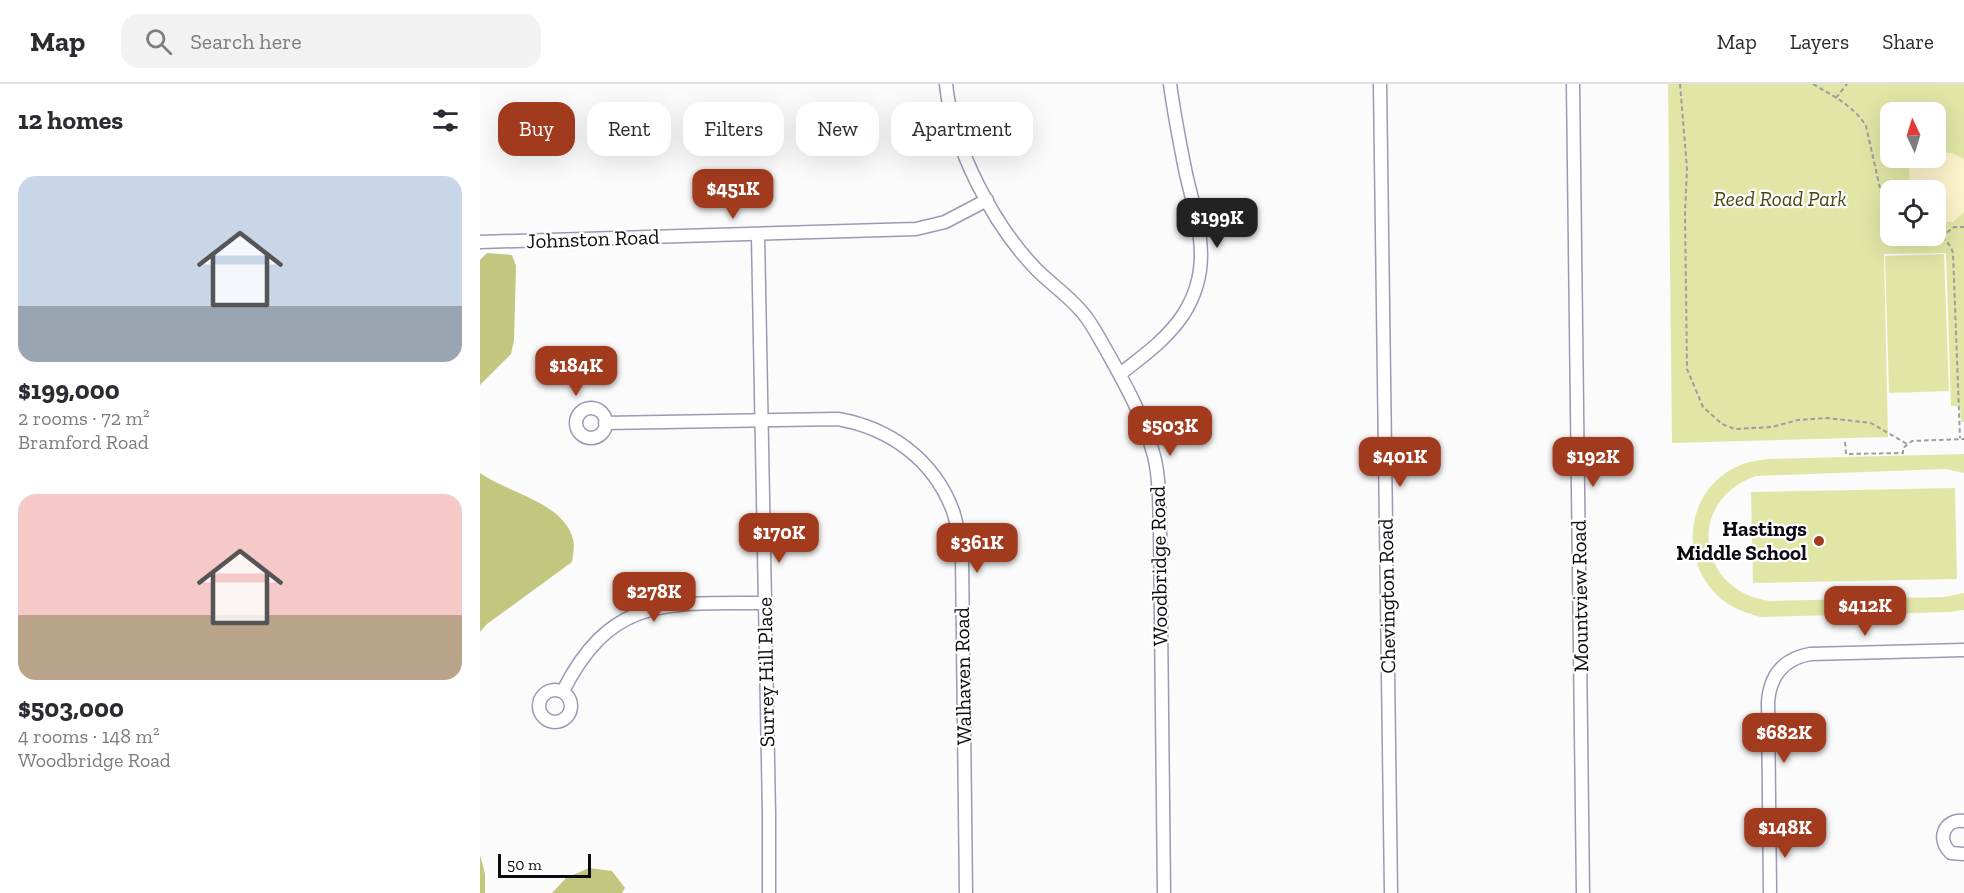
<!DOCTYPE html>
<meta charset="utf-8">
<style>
:root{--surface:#fff;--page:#f2f2f3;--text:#2b2b33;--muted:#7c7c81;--line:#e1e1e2;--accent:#a23a1e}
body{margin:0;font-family:"Zilla Slab",serif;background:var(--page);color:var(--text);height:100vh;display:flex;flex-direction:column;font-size:22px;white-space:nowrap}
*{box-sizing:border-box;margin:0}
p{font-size:20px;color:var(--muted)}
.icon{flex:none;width:33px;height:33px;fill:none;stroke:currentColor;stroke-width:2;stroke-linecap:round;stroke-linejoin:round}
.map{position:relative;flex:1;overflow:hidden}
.drawer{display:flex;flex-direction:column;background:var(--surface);width:480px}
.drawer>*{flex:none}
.guide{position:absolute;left:18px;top:18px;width:570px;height:54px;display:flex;gap:12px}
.needle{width:39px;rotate:356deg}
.controls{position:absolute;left:1400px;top:18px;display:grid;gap:12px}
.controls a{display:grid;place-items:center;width:66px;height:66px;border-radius:12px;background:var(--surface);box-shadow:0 6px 24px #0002;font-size:30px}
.scale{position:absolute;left:18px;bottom:15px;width:93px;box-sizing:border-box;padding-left:6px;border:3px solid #0d0a14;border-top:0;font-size:16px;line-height:21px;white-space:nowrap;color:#0d0a14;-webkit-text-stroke:4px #fff;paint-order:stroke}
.price{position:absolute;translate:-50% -51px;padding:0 14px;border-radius:12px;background:var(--accent);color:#fff;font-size:20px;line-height:39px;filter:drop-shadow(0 2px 3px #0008)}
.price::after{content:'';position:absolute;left:50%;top:36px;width:18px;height:14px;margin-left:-9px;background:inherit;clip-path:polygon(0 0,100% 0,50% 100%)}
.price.on{background:#222;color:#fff}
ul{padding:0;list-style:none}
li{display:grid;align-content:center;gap:12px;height:318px;padding:0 18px}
li span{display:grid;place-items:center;height:186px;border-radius:18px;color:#555}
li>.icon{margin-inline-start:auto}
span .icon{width:108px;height:108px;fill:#fffc;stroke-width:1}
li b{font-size:26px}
h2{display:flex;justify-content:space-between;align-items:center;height:72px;padding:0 18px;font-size:26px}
.tag{padding:0 21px;border-radius:18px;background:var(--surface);box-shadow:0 6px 24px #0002;font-size:21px;line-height:54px}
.tag.on{background:var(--accent);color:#fff}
header{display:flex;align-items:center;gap:36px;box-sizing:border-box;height:84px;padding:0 30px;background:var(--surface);border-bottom:2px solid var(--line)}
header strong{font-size:28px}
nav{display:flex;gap:33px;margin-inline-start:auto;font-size:21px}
.search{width:420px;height:54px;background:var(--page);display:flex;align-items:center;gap:15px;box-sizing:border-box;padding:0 21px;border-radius:18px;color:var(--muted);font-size:22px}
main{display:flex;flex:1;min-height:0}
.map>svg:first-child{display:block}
.green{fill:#e1e6a6;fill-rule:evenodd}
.forest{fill:#c2c67e}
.sand{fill:#fcf2cc}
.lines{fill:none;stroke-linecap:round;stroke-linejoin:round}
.minor-casing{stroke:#9e98b4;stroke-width:15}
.path{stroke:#9d9ca0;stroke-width:2;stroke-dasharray:4.5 3;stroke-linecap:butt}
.minor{stroke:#fff;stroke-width:12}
.poi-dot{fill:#a23a1e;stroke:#fff;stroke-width:2}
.labels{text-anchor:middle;stroke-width:4.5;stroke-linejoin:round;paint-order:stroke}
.park-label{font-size:21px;font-style:italic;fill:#464812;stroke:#fff}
.street-label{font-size:21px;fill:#0d0a14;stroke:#fff}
.poi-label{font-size:21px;font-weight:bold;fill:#0d0a14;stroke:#fff;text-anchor:end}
</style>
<header>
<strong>Map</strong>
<div class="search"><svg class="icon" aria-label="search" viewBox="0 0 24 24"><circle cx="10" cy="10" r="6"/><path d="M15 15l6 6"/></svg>Search here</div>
<nav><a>Map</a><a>Layers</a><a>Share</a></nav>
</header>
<main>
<section class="drawer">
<h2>12 homes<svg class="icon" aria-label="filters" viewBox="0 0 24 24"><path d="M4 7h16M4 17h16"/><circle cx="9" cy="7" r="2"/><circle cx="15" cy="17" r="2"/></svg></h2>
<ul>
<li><span style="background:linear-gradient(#c9d6e8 70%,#9aa5b1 0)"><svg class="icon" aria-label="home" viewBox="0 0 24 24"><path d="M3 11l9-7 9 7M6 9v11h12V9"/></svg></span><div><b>$199,000</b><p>2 rooms · 72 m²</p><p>Bramford Road</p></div></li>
<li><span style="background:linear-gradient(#f6c9c9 65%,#b9a48a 0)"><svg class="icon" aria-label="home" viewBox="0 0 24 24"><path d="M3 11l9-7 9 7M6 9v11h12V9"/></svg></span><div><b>$503,000</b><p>4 rooms · 148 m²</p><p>Woodbridge Road</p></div></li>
</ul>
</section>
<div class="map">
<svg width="1484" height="809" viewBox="0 0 1484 809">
<rect width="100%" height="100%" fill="#fbfbfb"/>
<g class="green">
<path d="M 1188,0 L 1484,0 L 1484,338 L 1481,338 L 1480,322 L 1471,322 L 1466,169 L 1404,170 L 1408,353 L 1192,359 ZM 1410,28 L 1455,28 L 1455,74 L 1410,74 ZM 1410,106 L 1455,106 L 1455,152 L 1410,152 Z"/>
<polygon points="1464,170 1469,307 1409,309 1405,172"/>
<path d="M 1484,370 L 1484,389 L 1465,385 L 1276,392 C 1205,416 1217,508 1290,517 L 1464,513 L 1484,509 L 1484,526 L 1470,528 L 1281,533 C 1266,529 1251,524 1239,513 C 1199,477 1205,409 1254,384 C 1265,378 1277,376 1290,375 Z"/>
<polygon points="1475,404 1477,495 1273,499 1271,408"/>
</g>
<g class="forest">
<polygon points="7,169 32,171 36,182 34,256 31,270 0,301 0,176"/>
<path d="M 0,389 C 28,409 83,418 93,455 C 95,462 93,471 92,478 L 7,540 L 0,548 Z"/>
<polygon points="0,771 5,790 5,809 0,809"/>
<polygon points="109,784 132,787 145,804 142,809 72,809 86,794"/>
</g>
<polygon class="sand" points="1455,68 1472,69 1484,75 1484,128 1473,138 1455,138 1455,106 1430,106 1429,78 1441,74 1455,74"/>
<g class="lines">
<defs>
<g id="minor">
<path d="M 466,0 C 472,62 513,141 557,186 C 572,201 593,215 606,233 C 613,242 619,254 625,264 C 644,298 664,333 674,372 C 680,395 679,421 680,444 L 684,809"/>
<polyline points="900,0 911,809"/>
<polyline points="1093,0 1103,809"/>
<polyline points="278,151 289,730 289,809"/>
<polyline points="0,158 436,145 465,138 507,116"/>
<path d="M 640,290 C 663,272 686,256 703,231 C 734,183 718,141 706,90 C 700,60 694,30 690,0"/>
<circle cx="111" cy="339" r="15"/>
<path d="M 125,339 L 358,335 C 410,344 454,376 473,427 C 478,441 479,458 482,473 L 486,809"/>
<circle cx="75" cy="622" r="16"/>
<path d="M 83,607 C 132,510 189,520 285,519"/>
<path d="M 1484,737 C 1464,735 1456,755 1471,769 L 1484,770"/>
<path d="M 1290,809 L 1288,618 C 1290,592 1303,575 1330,570 L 1484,566"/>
</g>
</defs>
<use href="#minor" class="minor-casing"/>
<g class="path">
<polyline points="1200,0 1207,85 1205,128 1207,285 1223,323 1242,340 1255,345 1292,343 1318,336 1347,334 1391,339 1427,360"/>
<path d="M 1333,0 C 1353,12 1374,22 1386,42 L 1404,122 L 1410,136"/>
<polyline points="1356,14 1367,0"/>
<path d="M 1455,150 C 1463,152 1471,161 1473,169 L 1480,354"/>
<polyline points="1461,153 1474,143 1484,143"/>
<polyline points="1365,358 1366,370 1423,369 1423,364 1432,357 1484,355"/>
</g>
<use href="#minor" class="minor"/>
</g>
<circle class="poi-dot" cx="1339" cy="457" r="6"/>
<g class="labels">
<g class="park-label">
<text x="1300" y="122">Reed Road Park</text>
</g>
<g class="street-label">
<text transform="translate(113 155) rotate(-2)" y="7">Johnston Road</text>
<text transform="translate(679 482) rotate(-91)" y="7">Woodbridge Road</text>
<text transform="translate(907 512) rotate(-91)" y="7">Chevington Road</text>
<text transform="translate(1100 512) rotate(-91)" y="7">Mountview Road</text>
<text transform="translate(286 588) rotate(-91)" y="7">Surrey Hill Place</text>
<text transform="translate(483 592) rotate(-91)" y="7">Walhaven Road</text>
</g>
<g class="poi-label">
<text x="1327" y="452">Hastings<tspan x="1327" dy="24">Middle School</tspan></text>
</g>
</g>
</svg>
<div class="controls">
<a><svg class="needle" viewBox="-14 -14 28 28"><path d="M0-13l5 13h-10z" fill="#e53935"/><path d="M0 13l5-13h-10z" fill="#7c7c81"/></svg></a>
<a><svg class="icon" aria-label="locate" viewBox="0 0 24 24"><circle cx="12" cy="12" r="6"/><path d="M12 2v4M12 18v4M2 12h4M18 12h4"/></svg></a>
</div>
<div class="scale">50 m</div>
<b class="price" style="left:253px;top:136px">$451K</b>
<b class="price on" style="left:737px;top:165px">$199K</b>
<b class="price" style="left:96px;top:313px">$184K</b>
<b class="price" style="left:690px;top:373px">$503K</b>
<b class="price" style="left:920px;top:404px">$401K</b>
<b class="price" style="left:1113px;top:404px">$192K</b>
<b class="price" style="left:299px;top:480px">$170K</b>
<b class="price" style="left:497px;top:490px">$361K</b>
<b class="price" style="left:174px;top:539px">$278K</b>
<b class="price" style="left:1385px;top:553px">$412K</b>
<b class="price" style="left:1304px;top:680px">$682K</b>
<b class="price" style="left:1305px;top:775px">$148K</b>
<div class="guide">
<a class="tag on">Buy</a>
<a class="tag">Rent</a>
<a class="tag">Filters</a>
<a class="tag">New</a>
<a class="tag">Apartment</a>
</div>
</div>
</main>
